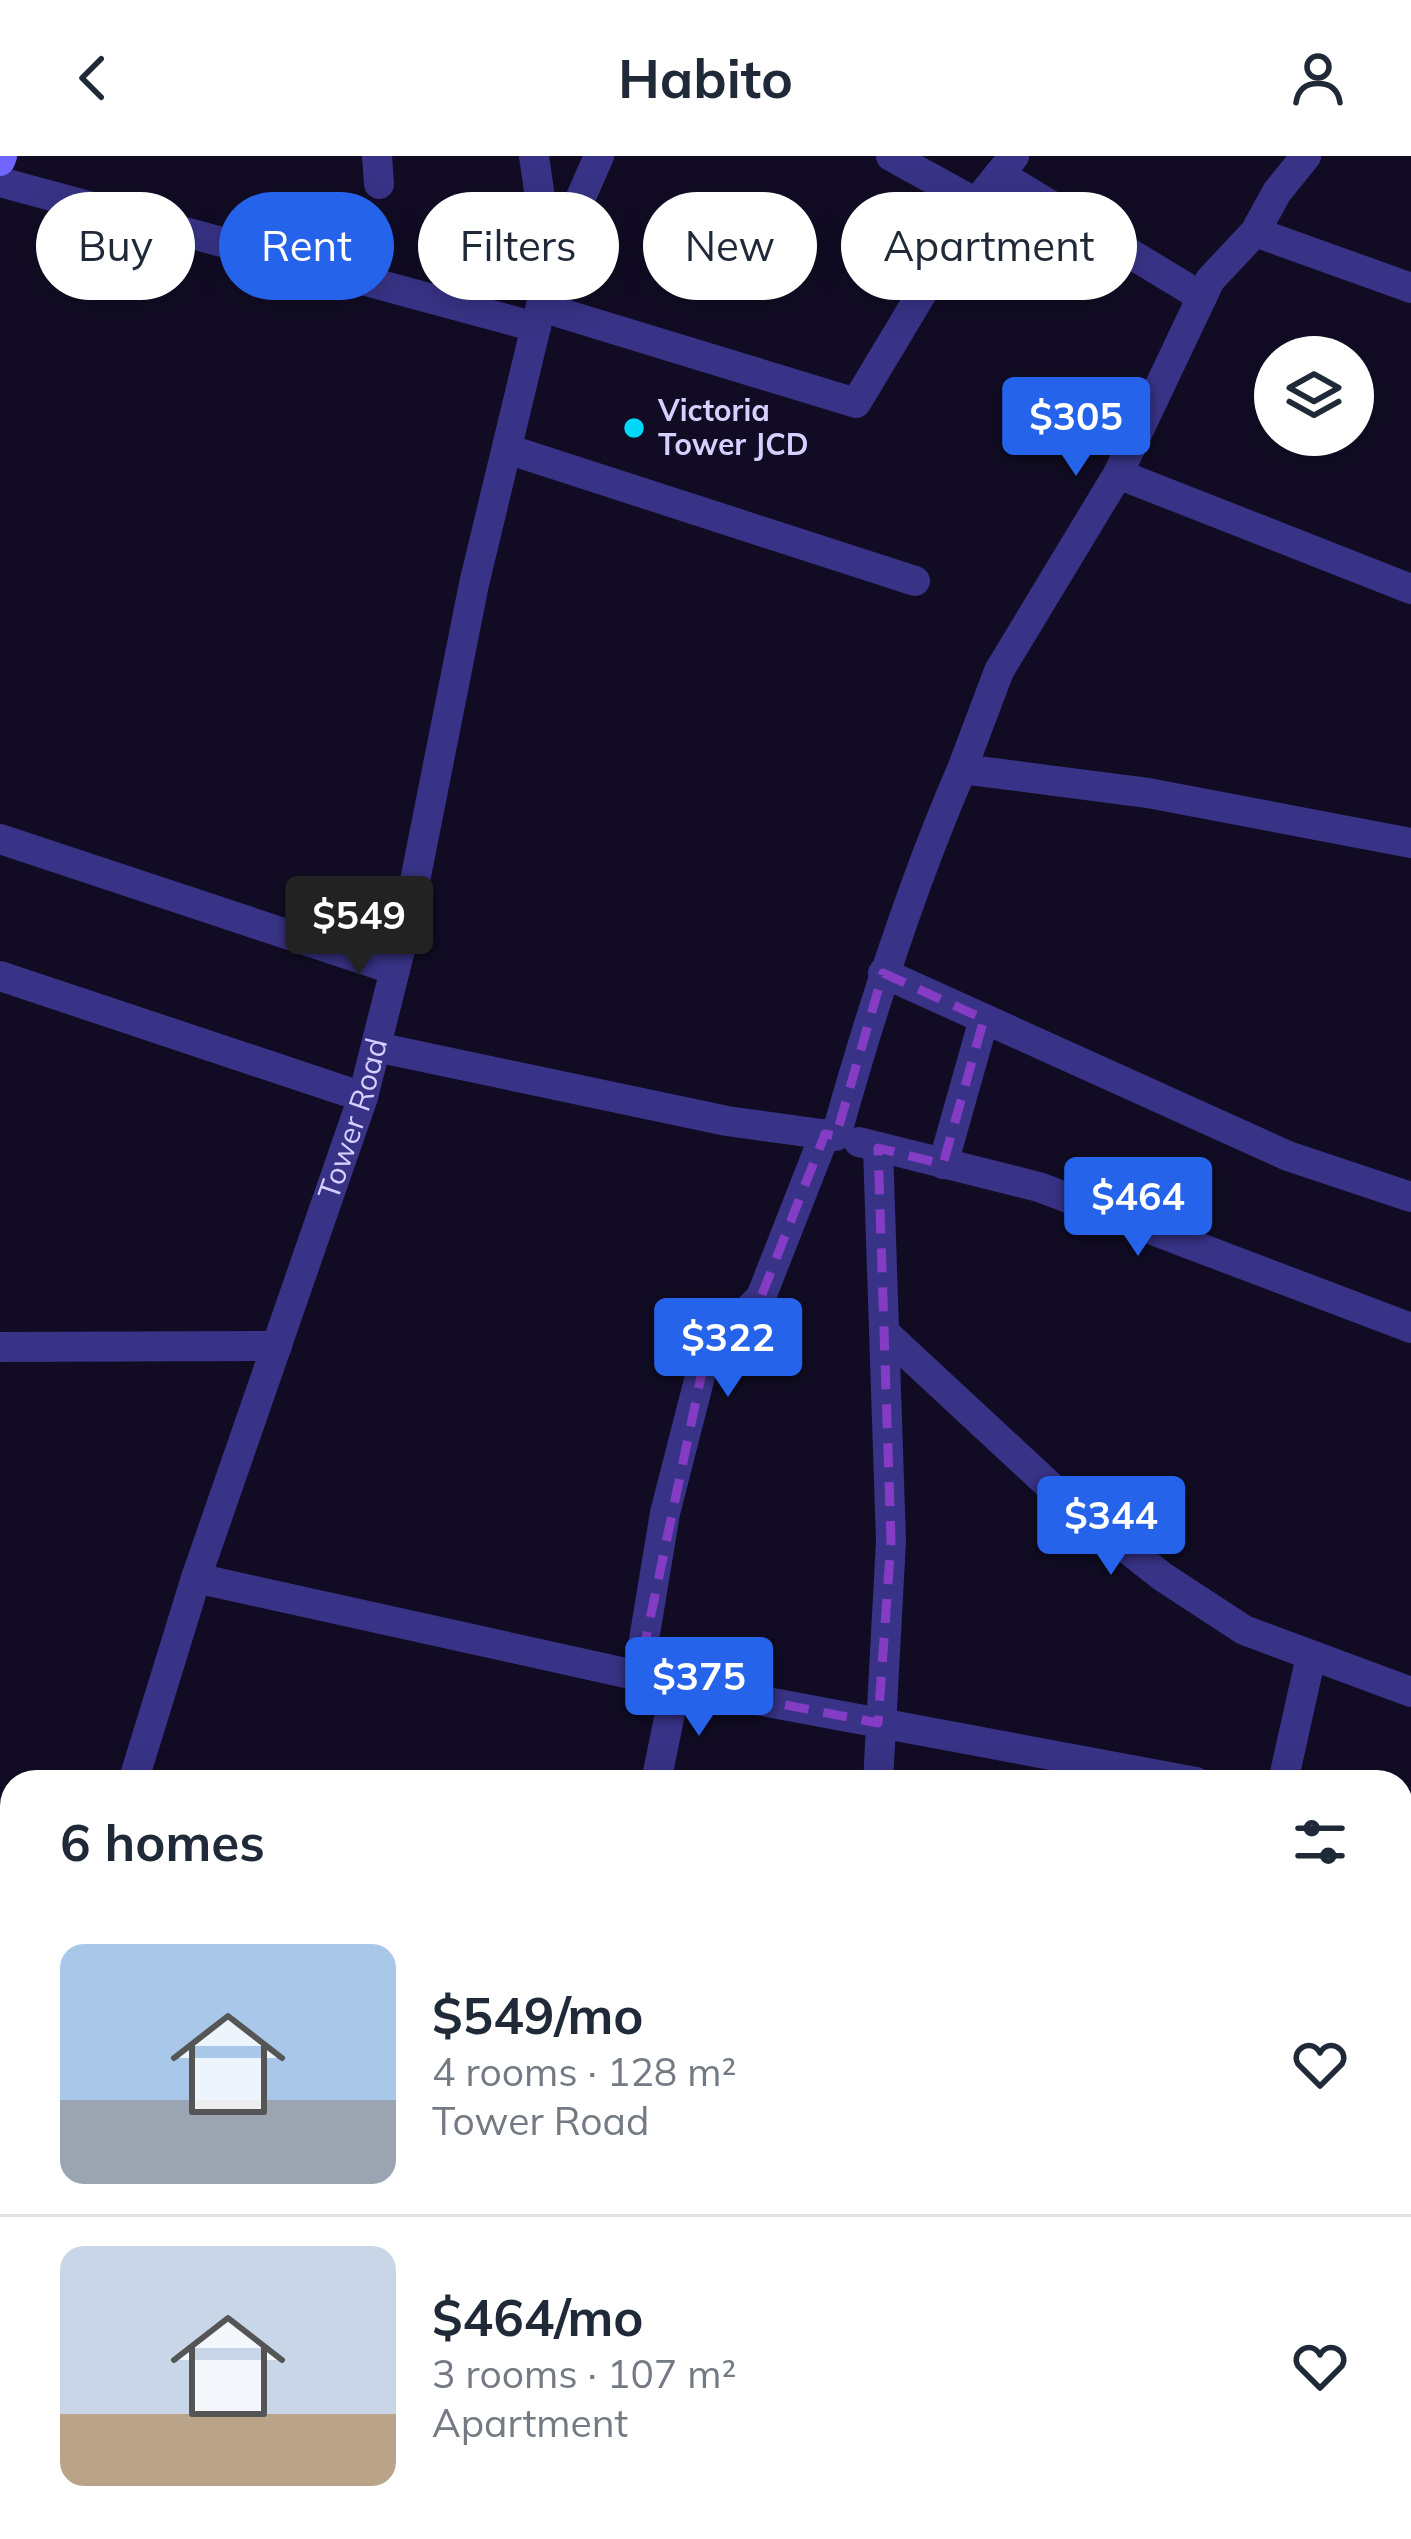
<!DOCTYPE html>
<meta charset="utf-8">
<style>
:root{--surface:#fff;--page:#f6f6f7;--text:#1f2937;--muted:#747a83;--line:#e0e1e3;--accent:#2563eb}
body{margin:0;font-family:Mulish,sans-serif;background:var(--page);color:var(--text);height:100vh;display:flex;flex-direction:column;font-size:45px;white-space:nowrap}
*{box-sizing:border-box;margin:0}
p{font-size:39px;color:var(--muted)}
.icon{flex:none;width:66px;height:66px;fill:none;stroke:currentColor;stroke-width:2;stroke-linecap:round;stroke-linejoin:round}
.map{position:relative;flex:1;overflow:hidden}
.side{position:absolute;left:0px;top:1614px;width:1413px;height:771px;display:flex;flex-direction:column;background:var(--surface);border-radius:36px 36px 0 0;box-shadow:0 6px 30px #0003}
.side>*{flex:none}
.top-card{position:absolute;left:36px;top:36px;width:1341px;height:108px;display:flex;gap:24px}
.fabs{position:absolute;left:1254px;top:180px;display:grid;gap:24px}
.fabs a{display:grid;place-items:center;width:120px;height:120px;border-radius:50%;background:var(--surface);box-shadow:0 6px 30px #0003;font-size:60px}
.price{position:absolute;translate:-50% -102px;padding:0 27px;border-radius:12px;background:var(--accent);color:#fff;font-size:39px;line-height:78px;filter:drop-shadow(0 3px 6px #0008)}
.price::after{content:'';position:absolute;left:50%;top:72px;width:36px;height:27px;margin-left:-18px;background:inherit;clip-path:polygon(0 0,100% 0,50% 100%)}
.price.selected{background:#222;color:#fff}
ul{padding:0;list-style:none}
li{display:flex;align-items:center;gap:36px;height:300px;padding:0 60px}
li+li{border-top:3px solid var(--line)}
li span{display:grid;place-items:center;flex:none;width:336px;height:240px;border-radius:24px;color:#555}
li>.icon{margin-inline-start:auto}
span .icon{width:144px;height:144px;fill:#fffc;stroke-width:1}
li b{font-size:51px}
h2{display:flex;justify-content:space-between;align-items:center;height:144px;padding:0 60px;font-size:51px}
.pill{padding:0 42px;border-radius:54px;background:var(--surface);box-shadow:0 6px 30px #0003;font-size:42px;line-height:108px}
.pill.selected{background:var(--accent);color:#fff}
header{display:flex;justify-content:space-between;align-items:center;height:156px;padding:0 60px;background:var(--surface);font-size:54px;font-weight:700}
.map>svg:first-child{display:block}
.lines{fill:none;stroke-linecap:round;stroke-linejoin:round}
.street{stroke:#393387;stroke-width:30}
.secondary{stroke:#7066ff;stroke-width:30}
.marked{fill:none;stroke:#843cc5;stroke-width:9;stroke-dasharray:24 15;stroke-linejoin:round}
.poi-dot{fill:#00d8fa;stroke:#110c24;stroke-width:4.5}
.labels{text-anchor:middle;stroke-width:10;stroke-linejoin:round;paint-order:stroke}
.poi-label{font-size:30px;font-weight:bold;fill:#d6cfff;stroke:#110c24;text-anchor:start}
.street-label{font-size:30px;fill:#d6cfff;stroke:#110c24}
</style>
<header><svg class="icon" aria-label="back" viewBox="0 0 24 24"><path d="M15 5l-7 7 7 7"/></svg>Habito<svg class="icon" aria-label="person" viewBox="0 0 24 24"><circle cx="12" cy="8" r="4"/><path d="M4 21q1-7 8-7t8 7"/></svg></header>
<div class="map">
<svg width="1411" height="2383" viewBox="0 0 1411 2383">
<rect width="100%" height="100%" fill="#110c24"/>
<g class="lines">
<g class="street">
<polyline points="377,0 379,28"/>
<polyline points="891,0 976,47"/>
<polyline points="999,18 1202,141"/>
<polyline points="0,26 536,171"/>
<polyline points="1255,76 1411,132"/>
<polyline points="550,112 599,0"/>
<polyline points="541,151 856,247 976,47 1014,0"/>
<polyline points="507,293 915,425"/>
<polyline points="1118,318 1411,433"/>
<polyline points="962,613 999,515 1118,318 1210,124 1255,76 1277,36 1306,0"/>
<polyline points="0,683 395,814"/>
<polyline points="883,817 1288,1000 1411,1041"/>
<polyline points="0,820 363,941"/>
<path d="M 376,891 L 727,965 L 836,980 C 871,855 910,733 962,613 L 1148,637 L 1411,687"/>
<polyline points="859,986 1039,1031 1411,1172"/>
<polyline points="943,1008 984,863"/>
<polyline points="884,1176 1066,1345 1163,1421 1244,1474 1411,1536"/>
<polyline points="0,1191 277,1190"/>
<polyline points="196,1422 698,1533 1196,1626"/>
<polyline points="638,1520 665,1357 706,1197 761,1141 825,978"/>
<path id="s1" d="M 133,1626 L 196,1422 L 363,941 L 406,770 L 474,428 L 550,112 L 534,0"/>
<polyline points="656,1626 676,1528"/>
<polyline points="878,1626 891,1385 878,992"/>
<polyline points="1283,1626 1311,1500"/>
<polyline points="1401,1662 1411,1664"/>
<polyline points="1401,1801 1411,1804"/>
<polyline points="0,2049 12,2052"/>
<polyline points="0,2282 12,2284"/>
<polyline points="373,2373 413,2383"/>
<polyline points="1380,2373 1411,2380"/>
<polyline points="6,2383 12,2353"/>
<polyline points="317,2383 319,2373"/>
<polyline points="573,2383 575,2373"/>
<polyline points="854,2383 855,2373"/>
<polyline points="1102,2383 1103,2373"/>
</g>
<polyline class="secondary" points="0,5 2,0"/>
</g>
<path class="marked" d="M 883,817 L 984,863 L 943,1008 L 878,992 L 891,1385 L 878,1567 L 638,1520 L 706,1197 L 761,1141 L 825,978 L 836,980 Z"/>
<circle class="poi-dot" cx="634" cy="272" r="12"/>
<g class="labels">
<g class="poi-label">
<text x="658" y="265">Victoria<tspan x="658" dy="34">Tower JCD</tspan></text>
</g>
<g class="street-label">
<text dy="10" stroke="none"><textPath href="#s1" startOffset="699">Tower Road</textPath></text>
</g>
</g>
</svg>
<div class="fabs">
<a><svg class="icon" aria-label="layers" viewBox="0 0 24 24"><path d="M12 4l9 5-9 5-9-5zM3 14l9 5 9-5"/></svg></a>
</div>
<b class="price" style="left:1076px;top:323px">$305</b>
<b class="price selected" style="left:359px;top:822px">$549</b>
<b class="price" style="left:1138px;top:1103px">$464</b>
<b class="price" style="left:728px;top:1244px">$322</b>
<b class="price" style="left:1111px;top:1422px">$344</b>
<b class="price" style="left:699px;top:1583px">$375</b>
<div class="top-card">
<a class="pill">Buy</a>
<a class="pill selected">Rent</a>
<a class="pill">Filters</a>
<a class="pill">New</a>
<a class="pill">Apartment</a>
</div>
<section class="side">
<h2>6 homes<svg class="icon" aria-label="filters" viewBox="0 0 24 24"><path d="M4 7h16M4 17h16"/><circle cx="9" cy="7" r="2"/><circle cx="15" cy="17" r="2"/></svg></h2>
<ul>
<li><span style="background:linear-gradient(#a9c7e8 65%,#9aa5b1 0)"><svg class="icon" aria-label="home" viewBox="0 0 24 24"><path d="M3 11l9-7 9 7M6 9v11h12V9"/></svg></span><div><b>$549/mo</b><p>4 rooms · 128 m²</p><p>Tower Road</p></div><svg class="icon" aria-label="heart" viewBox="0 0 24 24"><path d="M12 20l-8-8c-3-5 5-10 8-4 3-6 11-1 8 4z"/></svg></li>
<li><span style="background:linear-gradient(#c9d6e8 70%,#b9a48a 0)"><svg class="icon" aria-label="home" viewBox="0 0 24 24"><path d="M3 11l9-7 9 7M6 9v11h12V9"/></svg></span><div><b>$464/mo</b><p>3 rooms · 107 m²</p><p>Apartment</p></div><svg class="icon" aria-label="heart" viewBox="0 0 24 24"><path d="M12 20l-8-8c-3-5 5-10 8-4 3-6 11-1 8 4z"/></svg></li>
</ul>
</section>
</div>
